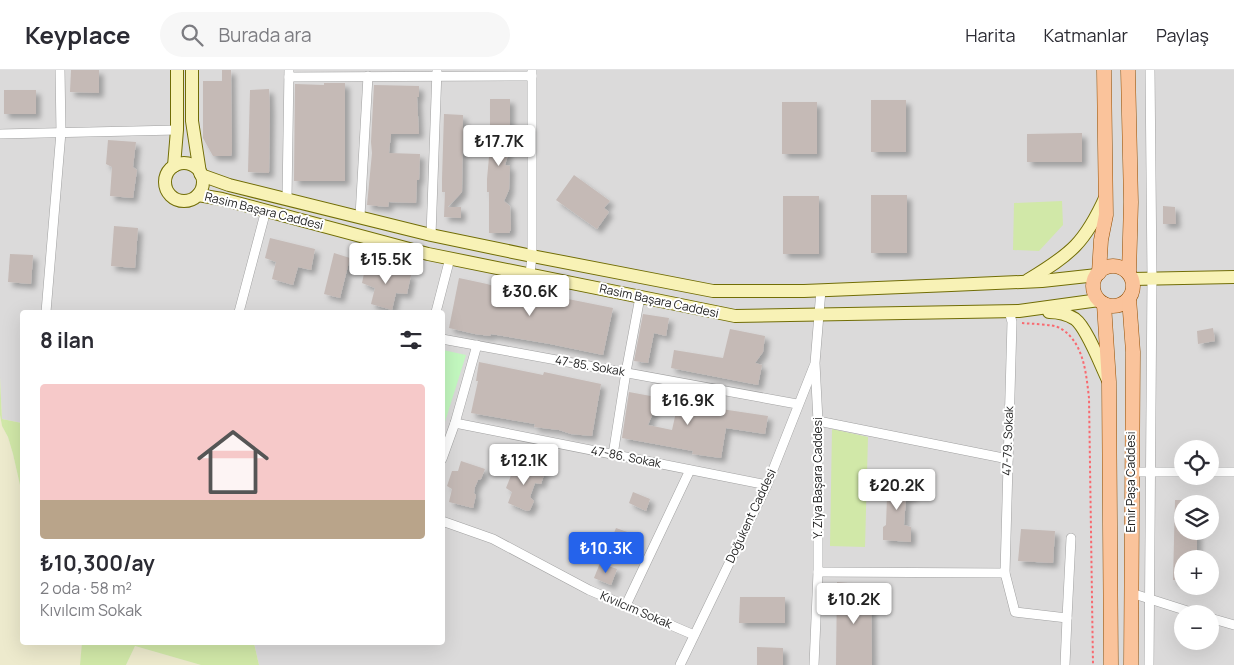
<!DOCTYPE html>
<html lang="tr">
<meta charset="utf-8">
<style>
:root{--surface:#fff;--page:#f7f7f7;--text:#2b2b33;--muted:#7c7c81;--line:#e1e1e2;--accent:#2563eb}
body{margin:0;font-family:Manrope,sans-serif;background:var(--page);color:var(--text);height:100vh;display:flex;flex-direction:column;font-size:19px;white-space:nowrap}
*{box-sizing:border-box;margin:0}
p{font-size:16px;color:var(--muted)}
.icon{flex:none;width:28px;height:28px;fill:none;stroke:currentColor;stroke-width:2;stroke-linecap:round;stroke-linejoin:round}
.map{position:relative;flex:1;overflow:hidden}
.side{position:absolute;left:20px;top:240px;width:425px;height:335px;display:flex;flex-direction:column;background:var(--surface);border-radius:5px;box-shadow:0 5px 20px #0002}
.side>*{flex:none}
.tools{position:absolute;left:1174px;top:370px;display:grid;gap:10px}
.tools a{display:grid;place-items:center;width:45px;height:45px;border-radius:50%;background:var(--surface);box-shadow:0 5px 20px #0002;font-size:25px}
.price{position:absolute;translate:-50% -42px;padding:0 11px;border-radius:5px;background:#fff;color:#222;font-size:16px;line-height:32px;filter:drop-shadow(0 1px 2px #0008)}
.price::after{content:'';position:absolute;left:50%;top:30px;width:15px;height:11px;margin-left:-8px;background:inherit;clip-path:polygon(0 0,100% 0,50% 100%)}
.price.active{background:var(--accent);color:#fff}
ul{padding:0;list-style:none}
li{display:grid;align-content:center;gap:10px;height:265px;padding:0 20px}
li+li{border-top:1px solid var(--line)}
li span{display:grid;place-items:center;height:155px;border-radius:5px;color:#555}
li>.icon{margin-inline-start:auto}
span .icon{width:90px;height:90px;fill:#fffc;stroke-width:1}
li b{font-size:21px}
h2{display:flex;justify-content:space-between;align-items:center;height:60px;padding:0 20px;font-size:21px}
header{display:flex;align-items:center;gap:30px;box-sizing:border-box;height:70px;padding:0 25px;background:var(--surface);border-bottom:1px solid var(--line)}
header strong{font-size:24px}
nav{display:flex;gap:28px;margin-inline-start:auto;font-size:18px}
.search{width:350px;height:45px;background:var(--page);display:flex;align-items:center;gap:12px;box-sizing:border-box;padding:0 18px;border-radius:28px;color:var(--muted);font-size:19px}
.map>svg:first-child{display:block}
.residential{fill:#dbdada;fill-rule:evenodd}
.farmland{fill:#edeacd}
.grass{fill:#d1e8a8}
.park{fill:#c3f8bf}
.building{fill:#c5bab6;filter:url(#shadow)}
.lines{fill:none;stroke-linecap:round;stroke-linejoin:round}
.street-casing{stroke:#a1a1a1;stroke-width:10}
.secondary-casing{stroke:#716d06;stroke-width:14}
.primary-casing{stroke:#934e02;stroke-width:15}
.path{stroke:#f86a70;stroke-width:2;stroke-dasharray:2.5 2.5;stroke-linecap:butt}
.street{stroke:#fff;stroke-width:9}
.secondary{stroke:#f8f2b6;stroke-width:12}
.primary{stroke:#fac39b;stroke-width:14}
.labels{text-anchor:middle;stroke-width:4;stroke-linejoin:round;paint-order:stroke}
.street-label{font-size:12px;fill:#1d1d1d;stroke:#fff}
</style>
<header>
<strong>Keyplace</strong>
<div class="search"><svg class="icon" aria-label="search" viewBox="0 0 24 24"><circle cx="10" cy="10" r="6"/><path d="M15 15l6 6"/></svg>Burada ara</div>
<nav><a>Harita</a><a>Katmanlar</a><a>Paylaş</a></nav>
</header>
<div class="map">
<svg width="1234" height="595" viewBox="0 0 1234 595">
<defs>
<filter id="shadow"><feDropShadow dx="4.5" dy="4.5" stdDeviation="2.5" flood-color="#0004"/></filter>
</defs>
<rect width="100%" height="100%" fill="#eee8e2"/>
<path class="residential" d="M 0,0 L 1234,0 L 1234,595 L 259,595 L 254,573 L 442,572 L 442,242 L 22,242 L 22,353 L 2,349 L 0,307 ZM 1182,379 L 1210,379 L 1210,406 L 1182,406 ZM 1182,434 L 1210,434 L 1210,461 L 1182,461 ZM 1182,489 L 1210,489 L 1210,516 L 1182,516 ZM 1182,544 L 1210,544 L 1210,571 L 1182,571 Z"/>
<g class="farmland">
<polygon points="0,345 2,356 8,367 13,384 22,424 22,572 82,573 80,595 0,595"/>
<polygon points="135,576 201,595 126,595"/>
</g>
<g class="grass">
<polygon points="1062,131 1063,155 1039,181 1013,180 1014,133"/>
<polygon points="0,307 2,349 22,353 22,424 13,384 8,367 2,356 0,345"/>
<polygon points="832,359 868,367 865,477 830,476"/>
<polygon points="82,572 254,573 259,595 201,595 135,576 126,595 80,595"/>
</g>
<polygon class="park" points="443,280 466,285 443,358 442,280"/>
<g class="building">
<polygon points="71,0 99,0 99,23 70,22"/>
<polygon points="222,0 231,0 232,82 231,86 213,86 203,68 203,11 222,11"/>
<polygon points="324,13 345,13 345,111 294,111 295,14 324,15"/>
<polygon points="374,15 419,16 419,27 417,27 419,64 391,64 389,83 420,84 419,110 417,110 416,133 389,132 388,137 367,135 372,83 371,72"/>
<polygon points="269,19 270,40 269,103 248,102 250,20"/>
<rect x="4" y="20" width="32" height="24"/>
<polygon points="490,29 510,29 510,53 508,60 508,73 506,73 508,85 505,95 510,96 509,120 504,131 510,136 511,159 509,163 489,163 489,122 487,122 487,109 490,76"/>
<rect x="871" y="30" width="35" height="52"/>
<rect x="782" y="32" width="35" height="52"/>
<polygon points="444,44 463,45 462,122 448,137 461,137 461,148 444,147 445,122 442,122 442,109"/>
<polygon points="1082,63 1082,92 1027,92 1027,64"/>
<polygon points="108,70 136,72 133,97 137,100 133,128 110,126 112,97 106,94"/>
<polygon points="574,105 610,131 604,138 609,142 597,159 556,130"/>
<rect x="871" y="125" width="36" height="58"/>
<rect x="783" y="126" width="36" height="58"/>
<polygon points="1163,136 1175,137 1176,154 1163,154"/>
<polygon points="114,156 138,158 135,198 111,196"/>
<polygon points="270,168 315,179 311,200 298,197 293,215 272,209 276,192 265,188"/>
<polygon points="334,183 350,188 340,228 324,224"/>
<polygon points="10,184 33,185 31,214 8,212"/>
<polygon points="366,194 411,205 407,224 396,223 392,240 371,234 375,218 362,213"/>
<polygon points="459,208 487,214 509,221 510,218 558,229 558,227 613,238 603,285 550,274 491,264 490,266 475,264 449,258"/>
<polygon points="643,244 669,248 666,266 654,263 648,293 634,291"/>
<polygon points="1213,258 1215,271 1198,274 1197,261"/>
<polygon points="730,259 765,266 763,282 755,293 762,295 758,315 671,298 674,280 723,288"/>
<polygon points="479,292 543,305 544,302 601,314 592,366 571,364 559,360 534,357 535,354 471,343 478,311 476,311"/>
<polygon points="629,322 656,327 653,343 648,355 672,360 679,329 701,336 768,346 765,364 726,358 721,388 692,384 693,381 622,368"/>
<polygon points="461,391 485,399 481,409 478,410 475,417 474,423 476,425 473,438 449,432 452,419 447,416 452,401 458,401"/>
<polygon points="523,393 545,402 541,414 535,413 530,427 534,431 530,440 527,441 508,433 512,422 506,418 512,403 519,403"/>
<polygon points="884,411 913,412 913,427 906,428 904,455 911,457 911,472 883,470 883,457 886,455 887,427 883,425"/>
<polygon points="633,422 650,429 646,441 629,433"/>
<polygon points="1175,430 1182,430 1182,461 1197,461 1197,489 1182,489 1182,511 1173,510"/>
<polygon points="616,458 633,464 630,475 612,468"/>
<polygon points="1021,459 1055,461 1053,493 1018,491"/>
<polygon points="600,493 617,499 611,515 594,508"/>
<polygon points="837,512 871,515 872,595 836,595"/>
<polygon points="740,527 785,527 785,553 739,553"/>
<polygon points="757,577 783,578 783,595 757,595"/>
</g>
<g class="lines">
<defs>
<g id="street">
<polyline points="289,7 532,6"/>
<polyline points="0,64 177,60"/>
<polyline points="287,128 289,0"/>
<polyline points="360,146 368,6"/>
<polyline points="431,165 437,0"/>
<polyline points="530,204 532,186 532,0"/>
<polyline points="1009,241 1012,252 1005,503 1015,542 1067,548 1071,468"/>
<polyline points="46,242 61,62 60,0"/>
<polyline points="239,242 266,140"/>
<polyline points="436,242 450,188"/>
<polyline points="442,269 797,334"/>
<polyline points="818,351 1008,389"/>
<polyline points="455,353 767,415"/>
<polyline points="613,385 626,302 640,227"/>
<polyline points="442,389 455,353 477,275"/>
<polyline points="1131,402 1182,402"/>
<polyline points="1210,402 1234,402"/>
<polyline points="442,451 493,469 589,520 694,565"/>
<polyline points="818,502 1005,503"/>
<polyline points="1131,523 1197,544"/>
<polyline points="626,535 690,400"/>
<polyline points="1210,548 1234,555"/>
<polyline points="680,595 767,415 814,296"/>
<polyline points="814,595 818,502 818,351 815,293 821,220"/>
<polyline points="1065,595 1067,548"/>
<polyline points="1149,595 1152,208 1150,0"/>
</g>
<g id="secondary">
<polyline points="192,0 192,51 200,103"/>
<circle cx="184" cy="112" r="19"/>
<polyline points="174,96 177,60 177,0"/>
<polyline points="201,105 229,115 431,165 532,186 713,221 804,221 951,215 1042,211 1097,205"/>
<polyline points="198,125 222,129 428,184 735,246 1019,241 1099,230"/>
<polyline points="1132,209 1234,207"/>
<path d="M 1028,210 C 1071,184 1085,173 1106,126"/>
<path d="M 1049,242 C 1058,242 1067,244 1075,249 C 1087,258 1101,296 1108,310"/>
</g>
<g id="primary">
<polyline points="1128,0 1131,132 1129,203"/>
<circle cx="1113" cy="216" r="20"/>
<polyline points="1099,203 1101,170 1106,145 1104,0"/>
<polyline points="1129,228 1133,282 1131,595"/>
<polyline points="1104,234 1109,312 1111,595"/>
</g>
</defs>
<use href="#street" class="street-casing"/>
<use href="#secondary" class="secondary-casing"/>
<use href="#primary" class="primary-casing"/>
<path class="path" d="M 1022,253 C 1031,254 1053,254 1060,258 C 1084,272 1086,303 1089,328 L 1093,595"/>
<use href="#street" class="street"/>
<use href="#secondary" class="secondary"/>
<use href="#primary" class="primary"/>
</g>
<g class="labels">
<g class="street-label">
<text transform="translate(264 141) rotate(14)" y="4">Rasim Başara Caddesi</text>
<text transform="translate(659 231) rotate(12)" y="4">Rasim Başara Caddesi</text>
<text transform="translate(590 296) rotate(10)" y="4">47-85. Sokak</text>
<text transform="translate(1008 371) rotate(-88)" y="4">47-79. Sokak</text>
<text transform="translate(626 387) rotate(11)" y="4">47-86. Sokak</text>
<text transform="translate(818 408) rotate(-90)" y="4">Y. Ziya Başara Caddesi</text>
<text transform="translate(1131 412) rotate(-90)" y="4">Emir Paşa Caddesi</text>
<text transform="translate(751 446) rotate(-65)" y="4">Doğukent Caddesi</text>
<text transform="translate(636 540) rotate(23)" y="4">Kıvılcım Sokak</text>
</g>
</g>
</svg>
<div class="tools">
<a><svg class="icon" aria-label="locate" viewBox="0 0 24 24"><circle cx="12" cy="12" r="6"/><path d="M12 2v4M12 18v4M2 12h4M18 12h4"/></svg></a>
<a><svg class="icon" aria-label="layers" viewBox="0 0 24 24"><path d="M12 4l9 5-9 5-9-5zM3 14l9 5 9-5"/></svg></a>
<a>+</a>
<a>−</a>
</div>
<b class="price" style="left:499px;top:97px">₺17.7K</b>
<b class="price" style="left:386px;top:215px">₺15.5K</b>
<b class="price" style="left:530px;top:247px">₺30.6K</b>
<b class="price" style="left:688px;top:356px">₺16.9K</b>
<b class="price" style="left:524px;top:416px">₺12.1K</b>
<b class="price" style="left:897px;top:441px">₺20.2K</b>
<b class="price active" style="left:606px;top:504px">₺10.3K</b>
<b class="price" style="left:854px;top:555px">₺10.2K</b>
<section class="side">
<h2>8 ilan<svg class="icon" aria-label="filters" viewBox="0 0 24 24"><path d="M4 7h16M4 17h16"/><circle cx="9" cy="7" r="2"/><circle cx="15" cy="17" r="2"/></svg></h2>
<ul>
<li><span style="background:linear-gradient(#f6c9c9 75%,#b9a48a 0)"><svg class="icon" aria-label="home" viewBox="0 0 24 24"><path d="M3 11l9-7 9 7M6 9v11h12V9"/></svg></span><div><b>₺10,300/ay</b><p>2 oda · 58 m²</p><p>Kıvılcım Sokak</p></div></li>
</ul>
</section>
</div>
